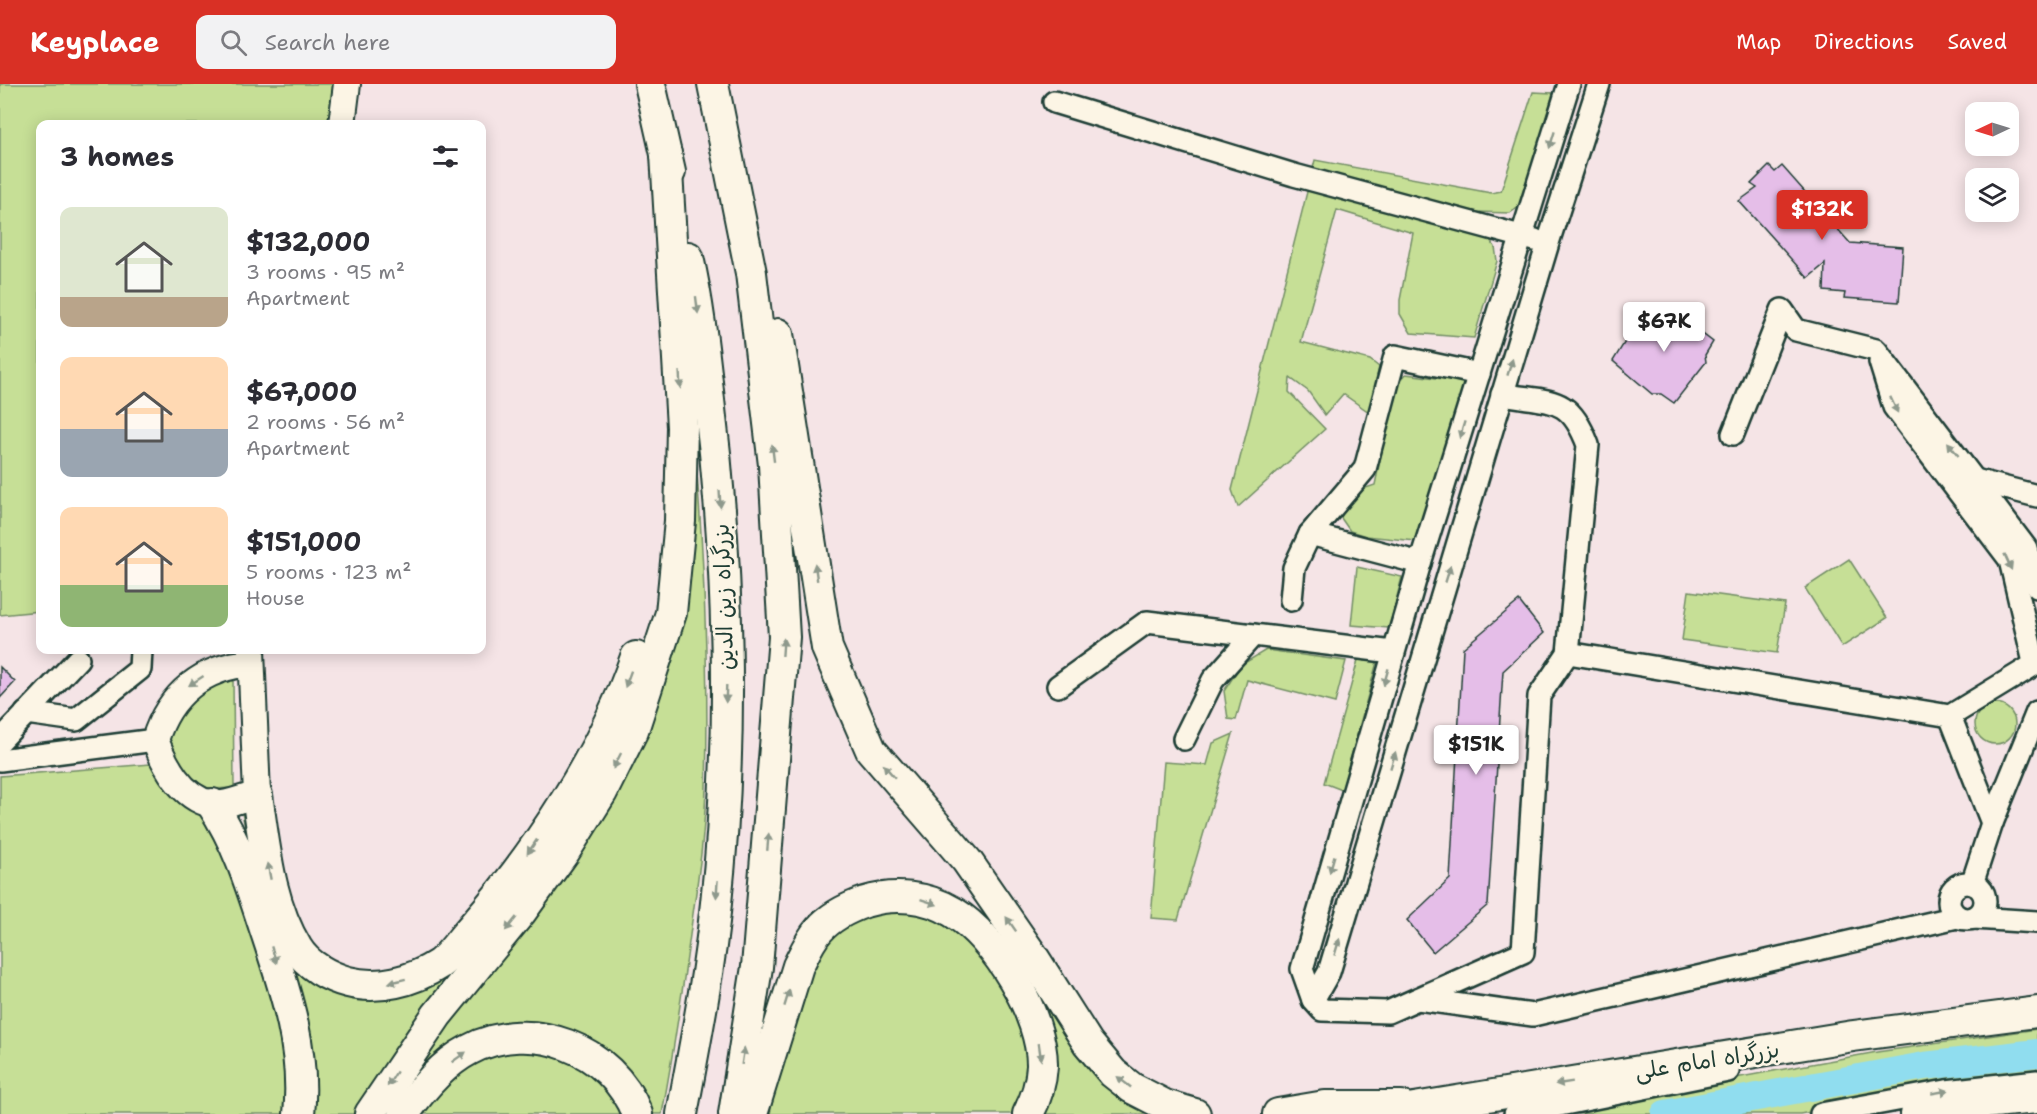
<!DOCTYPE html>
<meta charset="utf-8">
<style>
:root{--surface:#fff;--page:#f2f2f3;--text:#2b2b33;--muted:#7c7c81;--accent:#d93025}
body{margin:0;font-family:"Shantell Sans","Playpen Sans Arabic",sans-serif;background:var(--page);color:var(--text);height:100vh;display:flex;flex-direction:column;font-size:22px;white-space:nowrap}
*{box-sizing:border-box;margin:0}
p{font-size:20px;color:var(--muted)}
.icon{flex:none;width:33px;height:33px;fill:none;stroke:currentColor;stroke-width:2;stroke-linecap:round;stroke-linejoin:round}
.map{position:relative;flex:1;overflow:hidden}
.side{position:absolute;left:36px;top:36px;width:450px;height:534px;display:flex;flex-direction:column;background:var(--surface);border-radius:12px;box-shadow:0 3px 15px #0003}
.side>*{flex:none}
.needle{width:39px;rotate:266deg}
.controls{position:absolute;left:1965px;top:18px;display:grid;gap:12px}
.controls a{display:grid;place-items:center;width:54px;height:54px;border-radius:12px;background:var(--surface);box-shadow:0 3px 15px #0003;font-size:30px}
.price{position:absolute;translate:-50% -51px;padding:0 14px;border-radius:6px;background:#fff;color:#222;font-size:20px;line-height:39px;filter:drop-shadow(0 2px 3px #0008)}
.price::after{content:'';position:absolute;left:50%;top:36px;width:18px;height:14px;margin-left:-9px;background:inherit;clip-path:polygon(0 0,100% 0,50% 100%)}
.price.on{background:var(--accent);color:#fff}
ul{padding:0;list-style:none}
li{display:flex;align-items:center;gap:18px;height:150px;padding:0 24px}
li span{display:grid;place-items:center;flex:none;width:168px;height:120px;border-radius:12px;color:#555}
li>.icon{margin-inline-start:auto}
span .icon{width:72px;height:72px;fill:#fffc;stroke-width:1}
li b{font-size:26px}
h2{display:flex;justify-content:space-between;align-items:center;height:72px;padding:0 24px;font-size:26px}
header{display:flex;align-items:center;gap:36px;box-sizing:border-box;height:84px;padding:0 30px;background:var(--accent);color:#fff}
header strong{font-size:28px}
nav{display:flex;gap:33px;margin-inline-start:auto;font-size:21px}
.search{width:420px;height:54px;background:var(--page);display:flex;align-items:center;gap:15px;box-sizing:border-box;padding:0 21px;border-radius:12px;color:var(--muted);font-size:22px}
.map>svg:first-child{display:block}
.green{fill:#c6df96;stroke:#728e65;stroke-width:1.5}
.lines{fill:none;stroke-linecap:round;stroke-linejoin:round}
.river{stroke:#90ddef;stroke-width:28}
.building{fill:#e5bee8;stroke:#1f3d34;stroke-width:1.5}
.minor-casing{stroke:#1f3d34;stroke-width:26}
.major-casing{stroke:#1f3d34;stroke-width:30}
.highway-casing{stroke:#1f3d34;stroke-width:34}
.minor{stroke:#fcf5e5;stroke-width:21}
.major{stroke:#fcf5e5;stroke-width:26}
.highway{stroke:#fcf5e5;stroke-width:30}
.oneway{fill:#8e998c}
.labels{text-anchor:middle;stroke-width:5;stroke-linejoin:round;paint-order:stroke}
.street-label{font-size:22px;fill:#1f3d34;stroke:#fcf5e5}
</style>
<header>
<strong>Keyplace</strong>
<div class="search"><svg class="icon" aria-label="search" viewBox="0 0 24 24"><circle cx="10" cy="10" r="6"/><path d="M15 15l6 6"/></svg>Search here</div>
<nav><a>Map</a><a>Directions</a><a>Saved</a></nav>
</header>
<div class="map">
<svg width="2037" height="1030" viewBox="0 0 2037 1030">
<rect width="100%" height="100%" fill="#f5e4e6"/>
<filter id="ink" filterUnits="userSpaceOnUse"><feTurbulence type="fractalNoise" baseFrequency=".0167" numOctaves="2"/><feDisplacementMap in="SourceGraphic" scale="12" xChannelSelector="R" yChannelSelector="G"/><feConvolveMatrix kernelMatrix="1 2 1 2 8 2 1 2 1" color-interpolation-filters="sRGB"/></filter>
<g filter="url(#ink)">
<g class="green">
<polygon points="0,0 353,0 348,40 40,40 40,527 0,531"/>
<polygon points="1533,8 1553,9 1523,120 1510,129 1443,127 1486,150 1495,163 1497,177 1474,254 1411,249 1400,230 1400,216 1413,149 1337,126 1301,258 1370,276 1379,283 1369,328 1343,310 1325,331 1308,307 1290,294 1289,308 1325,345 1238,423 1232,406 1315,76 1491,109 1501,107"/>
<path d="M 687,266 C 700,411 710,556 706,702 C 705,751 697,801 690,851 C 682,911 673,970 662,1030 L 645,1030 L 626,994 L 503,947 L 394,1030 L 378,1030 L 680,534 C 704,448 692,354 687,266 Z"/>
<polygon points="1406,290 1466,298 1416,457 1366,452 1350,447 1341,434 1348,410 1375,401 1395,303"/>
<polygon points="1849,475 1887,534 1842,563 1805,504"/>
<polygon points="1357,483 1402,493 1389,544 1351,541"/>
<polygon points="1689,507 1785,520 1777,569 1682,556"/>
<polygon points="1266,566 1346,577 1335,619 1247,596 1236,636 1228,635 1224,607 1241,581"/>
<polygon points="1358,576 1377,578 1342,706 1324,699"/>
<polygon points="233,595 234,704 210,705 188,693 168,661 169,642 180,620 211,600"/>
<polygon points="643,596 362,1030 304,1030 242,729 256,727 292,870 417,901"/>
<circle cx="1995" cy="640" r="20"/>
<polygon points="1233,650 1178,836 1151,834 1164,678 1207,681 1213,659"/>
<polygon points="151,680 197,725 255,830 289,955 287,1030 0,1030 0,692"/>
<polygon points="870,824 934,827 1005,896 1032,968 1020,1030 770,1030 782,970 821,855"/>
<polygon points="1031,896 1082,975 1163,1030 1040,1030"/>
<polygon points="2037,945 2037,993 1865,1018 1800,1030 1540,1030 1877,968"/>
<polygon points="503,963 580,975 630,1030 413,1030 435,1004"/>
</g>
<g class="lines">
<polyline class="river" points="1665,1030 1924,982 2037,969"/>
</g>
<g class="building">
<polygon points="1769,82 1775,88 1782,82 1850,159 1903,163 1899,218 1844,214 1845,209 1824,207 1825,180 1808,194 1739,117 1757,104 1751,100"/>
<polygon points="1654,220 1665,228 1675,229 1713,258 1705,271 1706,278 1674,319 1661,310 1652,310 1613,277 1639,235 1647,231"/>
<polygon points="1519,517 1544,549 1503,587 1488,821 1433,868 1407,836 1450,795 1463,564"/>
<polygon points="0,583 15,598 0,614"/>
</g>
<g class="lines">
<defs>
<g id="minor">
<polyline points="1054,18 1294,91 1535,156"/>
<polyline points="1880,278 1894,323 2010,476 2033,574"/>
<path d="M 1502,310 C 1550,319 1569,310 1588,361 L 1568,569 L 1539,612 L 1523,868 L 1388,928 L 1322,926 L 1313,916 L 1302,885 L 1420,479 L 1569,0"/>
<polyline points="1733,350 1782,226 1796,246 1876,266 2026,464 2037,503"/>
<polyline points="1975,396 2037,412"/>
<polyline points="1310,450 1420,479"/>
<polyline points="1291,516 1294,484 1310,450 1365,385 1395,272 1479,290"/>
<polyline points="1568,569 1950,632 2032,582"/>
<polyline points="1058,602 1147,538 1393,568"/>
<polyline points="26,629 76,636 140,585 141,566"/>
<polyline points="1950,632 1992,739"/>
<polyline points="1184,655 1213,596 1253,551"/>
<polyline points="0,657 78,575"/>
<polyline points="0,676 155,656"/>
<circle cx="1967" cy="817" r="18"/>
<polyline points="1972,800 1992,739 2037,628"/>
<polyline points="1974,834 2037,838"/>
<polyline points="1418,915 1533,931 1957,833"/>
<polyline points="1313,916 1329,888 1548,159 1599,0"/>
<polyline points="1515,1030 1728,987"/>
<polyline points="1821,1030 1946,1007 2037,997"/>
</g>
<g id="major">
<polyline points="342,40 347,0"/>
<path d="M 251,579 C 203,583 169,610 155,656 C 165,681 181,713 211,720 C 225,723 243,713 257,711 L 251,566"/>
</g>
<g id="highway">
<polyline points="650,0 670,88"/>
<polyline points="713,0 751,189 774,381 784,553 757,883 734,1030"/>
<polyline points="778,250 827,564 871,666 967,777 1032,871 1088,959 1113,989 1132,1004 1165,1021 1195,1030"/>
<path d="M 257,711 C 265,763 269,818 297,864 C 307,881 329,893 348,898 C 378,906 413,897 439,880 C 451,871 462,854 472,843 C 538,767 603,669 636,573"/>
<path d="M 212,720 C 237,758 250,799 264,842 C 284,903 306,965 299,1030"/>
<polyline points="370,1030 437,931 521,828 565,767 602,708 633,646 671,529 680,437 682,343 666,70"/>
<path d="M 404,1030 C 421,1006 442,980 469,966 C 531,933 612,964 637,1030"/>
<path d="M 682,1030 C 695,960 709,890 716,819 C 734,652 729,474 708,307 C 703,262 698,217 688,173"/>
<path d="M 752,1030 L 798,882 C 804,870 810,856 819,846 C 831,832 848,824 865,818 C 894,809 927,812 953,828 C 996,854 1043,932 1042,982 C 1041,999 1036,1015 1028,1030"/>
<polyline points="1278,1030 1325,1022 1401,1022"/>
<polyline points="1378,1030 1853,952 2037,928"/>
<polyline points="1916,1030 1993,1018 2037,1014"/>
</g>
</defs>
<use href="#minor" class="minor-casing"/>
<use href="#major" class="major-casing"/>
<use href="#highway" class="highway-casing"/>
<use href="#minor" class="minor"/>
<use href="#major" class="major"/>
<use href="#highway" class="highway"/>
</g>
<defs><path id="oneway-solid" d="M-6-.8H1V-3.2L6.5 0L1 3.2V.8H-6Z" transform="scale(1.5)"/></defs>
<g class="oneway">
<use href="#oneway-solid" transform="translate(1552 56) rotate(107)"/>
<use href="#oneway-solid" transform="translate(697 221) rotate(83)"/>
<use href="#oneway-solid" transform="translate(1510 283) rotate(-73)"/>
<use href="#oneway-solid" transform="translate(680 296) rotate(87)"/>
<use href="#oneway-solid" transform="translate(1894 321) rotate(65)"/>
<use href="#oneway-solid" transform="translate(1462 346) rotate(107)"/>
<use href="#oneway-solid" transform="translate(1953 365) rotate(-128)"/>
<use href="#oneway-solid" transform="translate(773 369) rotate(-97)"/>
<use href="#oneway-solid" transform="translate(720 415) rotate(87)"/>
<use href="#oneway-solid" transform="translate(2008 478) rotate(66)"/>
<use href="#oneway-solid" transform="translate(816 488) rotate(-98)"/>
<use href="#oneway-solid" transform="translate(1448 490) rotate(-73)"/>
<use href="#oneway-solid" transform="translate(783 563) rotate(-86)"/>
<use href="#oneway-solid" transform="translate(1386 593) rotate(106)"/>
<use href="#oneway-solid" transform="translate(628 595) rotate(110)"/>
<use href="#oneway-solid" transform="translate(196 597) rotate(147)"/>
<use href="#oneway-solid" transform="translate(726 610) rotate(92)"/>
<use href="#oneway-solid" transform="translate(1393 676) rotate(-73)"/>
<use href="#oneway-solid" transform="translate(617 677) rotate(117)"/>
<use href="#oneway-solid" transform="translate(889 687) rotate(-131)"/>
<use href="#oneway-solid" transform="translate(768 758) rotate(-85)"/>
<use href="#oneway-solid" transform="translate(532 763) rotate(124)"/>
<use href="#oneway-solid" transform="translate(1332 780) rotate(106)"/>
<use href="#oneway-solid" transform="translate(269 787) rotate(-101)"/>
<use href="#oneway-solid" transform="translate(717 805) rotate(94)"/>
<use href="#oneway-solid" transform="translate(929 818) rotate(19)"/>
<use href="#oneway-solid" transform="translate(511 840) rotate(129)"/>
<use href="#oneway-solid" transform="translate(1011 840) rotate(-125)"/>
<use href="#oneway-solid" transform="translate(1337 863) rotate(-73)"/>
<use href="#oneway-solid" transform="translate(274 871) rotate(72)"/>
<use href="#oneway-solid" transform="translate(397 897) rotate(166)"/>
<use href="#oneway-solid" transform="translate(787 914) rotate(-73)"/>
<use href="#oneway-solid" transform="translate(1040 968) rotate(82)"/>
<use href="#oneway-solid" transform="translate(743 972) rotate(-81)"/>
<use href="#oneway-solid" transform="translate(459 973) rotate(-35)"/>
<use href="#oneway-solid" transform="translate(392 995) rotate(122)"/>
<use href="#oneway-solid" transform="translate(1124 998) rotate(-142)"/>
<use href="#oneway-solid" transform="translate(1564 999) rotate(171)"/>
<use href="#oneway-solid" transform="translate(1940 1008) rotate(-10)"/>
</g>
</g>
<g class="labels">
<g class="street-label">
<text transform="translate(723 513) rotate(-92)" y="8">بزرگراه زین الدین</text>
<text transform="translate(1707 976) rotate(-9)" y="8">بزرگراه امام علی</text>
</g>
</g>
</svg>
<div class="controls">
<a><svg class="needle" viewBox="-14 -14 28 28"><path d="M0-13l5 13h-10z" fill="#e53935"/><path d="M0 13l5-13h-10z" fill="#7c7c81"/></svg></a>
<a><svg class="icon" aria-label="layers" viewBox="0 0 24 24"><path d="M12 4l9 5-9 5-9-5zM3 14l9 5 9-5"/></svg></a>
</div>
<b class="price on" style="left:1822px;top:157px">$132K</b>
<b class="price" style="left:1664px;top:269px">$67K</b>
<b class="price" style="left:1476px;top:692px">$151K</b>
<section class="side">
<h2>3 homes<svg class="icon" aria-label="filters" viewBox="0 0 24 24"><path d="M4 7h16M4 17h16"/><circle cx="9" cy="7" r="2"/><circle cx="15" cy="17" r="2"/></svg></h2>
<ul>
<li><span style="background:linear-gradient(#dfe7d0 75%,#b9a48a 0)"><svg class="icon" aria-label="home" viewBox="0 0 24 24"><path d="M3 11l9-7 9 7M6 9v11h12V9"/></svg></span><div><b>$132,000</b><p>3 rooms · 95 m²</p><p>Apartment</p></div></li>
<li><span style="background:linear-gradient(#ffd9b3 60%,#9aa5b1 0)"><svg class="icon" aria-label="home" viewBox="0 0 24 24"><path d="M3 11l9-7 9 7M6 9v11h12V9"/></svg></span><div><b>$67,000</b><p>2 rooms · 56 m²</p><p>Apartment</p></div></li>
<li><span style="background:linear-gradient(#ffd9b3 65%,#8fb573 0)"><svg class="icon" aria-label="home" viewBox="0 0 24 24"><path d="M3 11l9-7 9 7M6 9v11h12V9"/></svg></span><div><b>$151,000</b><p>5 rooms · 123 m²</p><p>House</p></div></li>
</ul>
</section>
</div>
